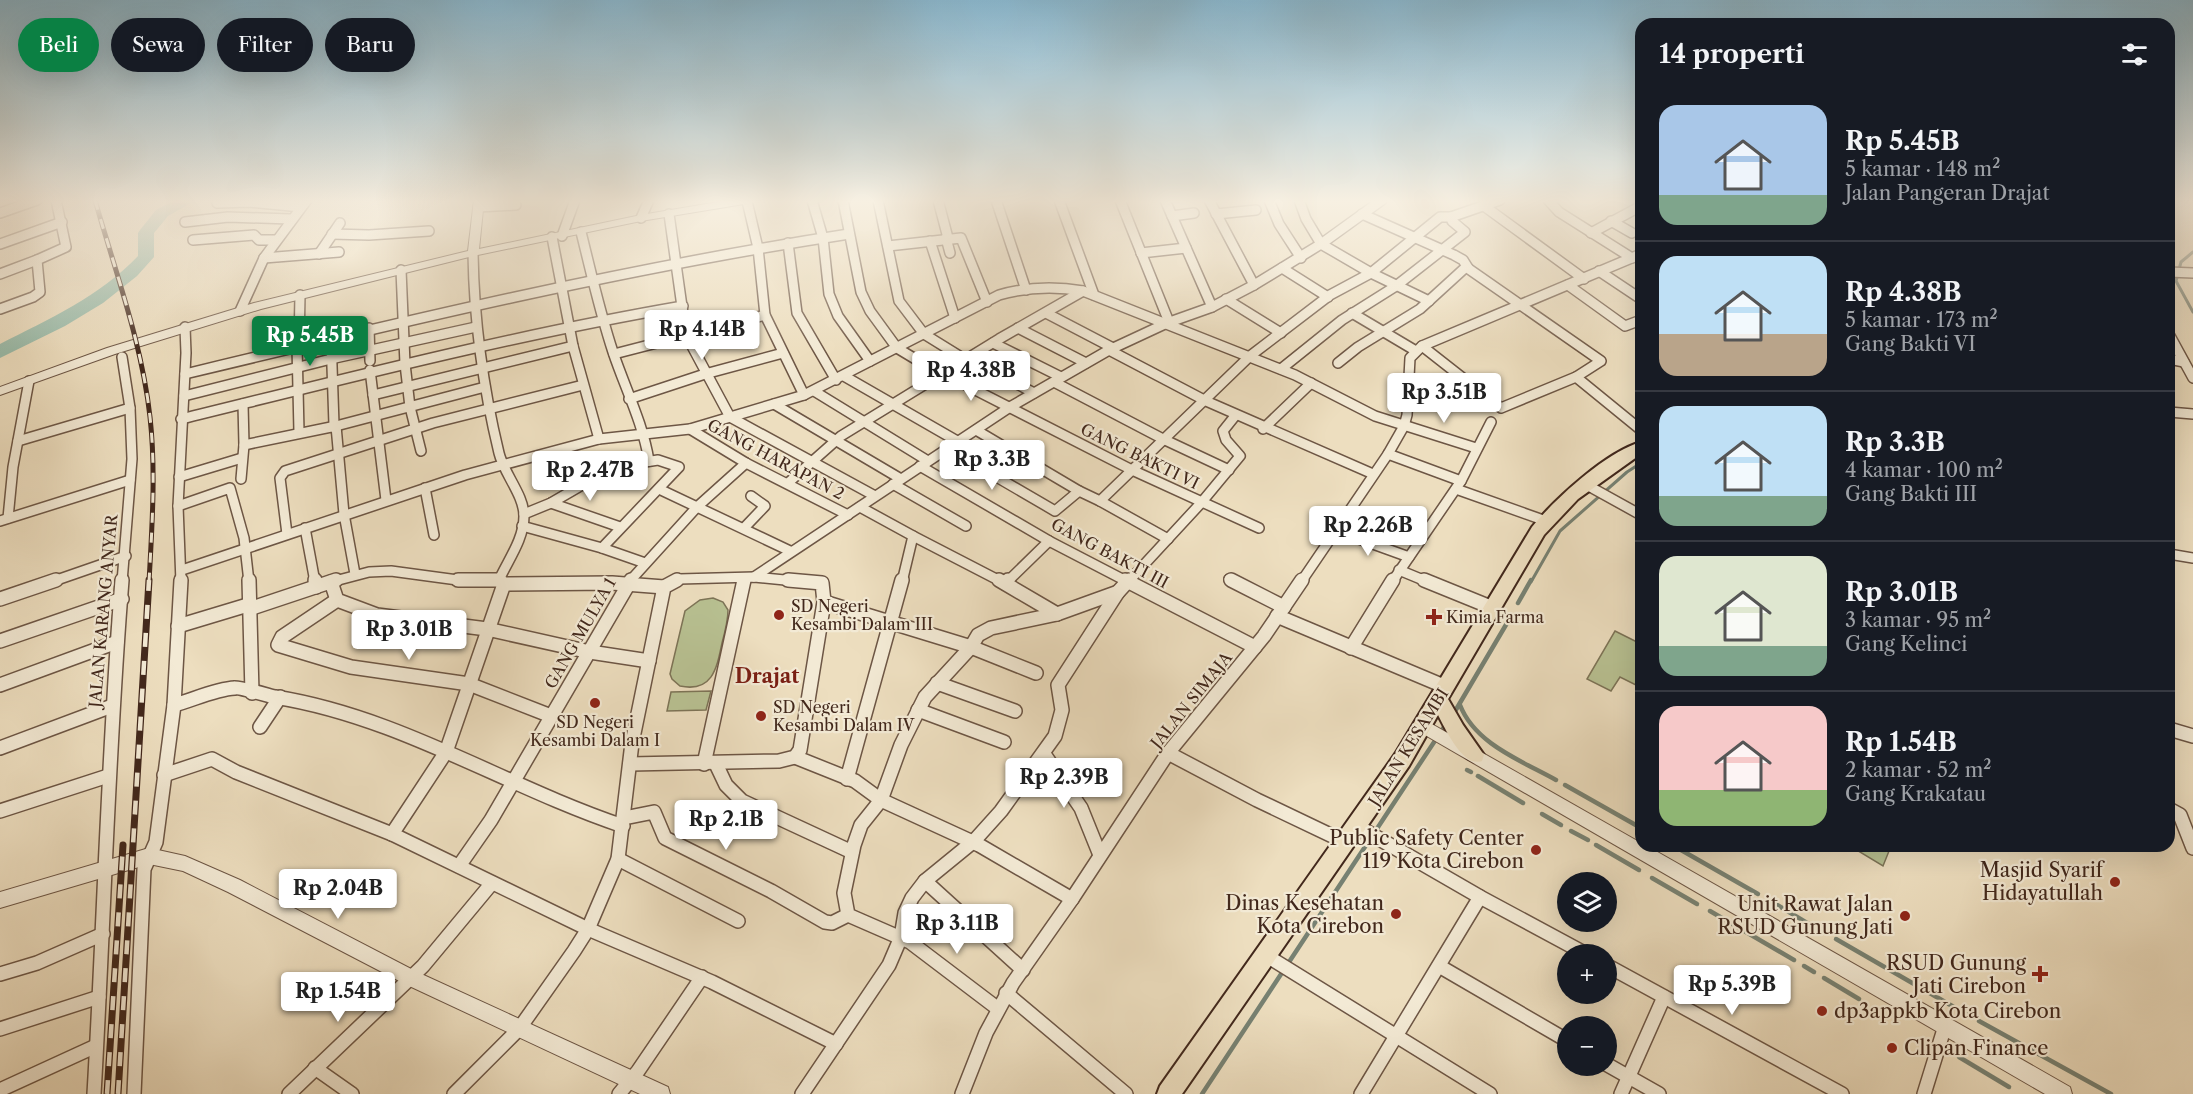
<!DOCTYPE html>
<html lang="id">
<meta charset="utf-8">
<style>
:root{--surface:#171b24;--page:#20242c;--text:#f1f3f6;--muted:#9ea1a6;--line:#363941;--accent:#0b8043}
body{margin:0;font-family:"Libre Caslon Text",serif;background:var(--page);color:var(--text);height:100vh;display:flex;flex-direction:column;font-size:22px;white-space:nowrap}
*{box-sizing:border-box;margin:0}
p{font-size:20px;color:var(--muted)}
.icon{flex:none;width:33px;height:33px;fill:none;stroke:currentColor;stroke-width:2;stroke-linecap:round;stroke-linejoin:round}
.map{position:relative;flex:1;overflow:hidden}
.drawer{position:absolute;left:1635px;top:18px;width:540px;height:834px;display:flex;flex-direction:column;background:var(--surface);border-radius:18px;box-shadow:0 6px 24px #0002}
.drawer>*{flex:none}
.guide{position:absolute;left:18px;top:18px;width:570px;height:54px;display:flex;gap:12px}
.controls{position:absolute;left:1557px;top:872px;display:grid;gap:12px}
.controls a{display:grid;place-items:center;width:60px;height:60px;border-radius:50%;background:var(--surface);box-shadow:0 6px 24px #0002;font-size:30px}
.price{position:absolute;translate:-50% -51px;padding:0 14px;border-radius:6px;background:#fff;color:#222;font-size:20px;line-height:39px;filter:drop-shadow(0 2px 3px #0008)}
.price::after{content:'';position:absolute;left:50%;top:36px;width:18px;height:14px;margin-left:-9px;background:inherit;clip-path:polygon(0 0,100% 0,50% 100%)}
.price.selected{background:var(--accent);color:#fff}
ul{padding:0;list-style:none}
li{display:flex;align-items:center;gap:18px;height:150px;padding:0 24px}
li+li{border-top:2px solid var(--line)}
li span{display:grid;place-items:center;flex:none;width:168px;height:120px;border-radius:18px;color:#555}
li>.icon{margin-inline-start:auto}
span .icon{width:72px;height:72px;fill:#fffc;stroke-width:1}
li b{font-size:26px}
h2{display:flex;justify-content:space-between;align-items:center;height:72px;padding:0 24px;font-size:26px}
.tag{padding:0 21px;border-radius:27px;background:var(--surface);box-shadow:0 6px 24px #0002;font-size:21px;line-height:54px}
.tag.selected{background:var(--accent);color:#fff}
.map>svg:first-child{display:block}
.green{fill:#b8c192;stroke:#7d7457;stroke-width:1.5}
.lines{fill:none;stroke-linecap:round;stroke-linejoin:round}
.stream-far1{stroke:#778172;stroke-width:3}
.stream{stroke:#778172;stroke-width:4.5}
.river{fill:#9abdac;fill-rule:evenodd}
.minor-far1-casing{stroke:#6d5645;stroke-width:12}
.minor-casing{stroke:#6d5645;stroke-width:16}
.tertiary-casing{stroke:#6d5645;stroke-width:2}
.primary-casing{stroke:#42281c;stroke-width:4}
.minor-far1{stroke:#f3ead5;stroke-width:9}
.minor{stroke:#f3ead5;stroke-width:13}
.tertiary{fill:#f3ead5;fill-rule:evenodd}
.primary{fill:#eddebf;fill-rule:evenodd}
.rail-far1-casing{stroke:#42281c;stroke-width:5}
.rail-casing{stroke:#42281c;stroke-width:7}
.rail-far1{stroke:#f3ead5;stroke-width:3;stroke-dasharray:10;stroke-linecap:butt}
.rail{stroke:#f3ead5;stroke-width:4.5;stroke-dasharray:14;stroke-linecap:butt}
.poi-dot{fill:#8f2418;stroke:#f3ead5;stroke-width:2}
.labels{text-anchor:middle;stroke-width:4.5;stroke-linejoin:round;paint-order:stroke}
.street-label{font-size:16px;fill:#42281c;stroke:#f3ead5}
.poi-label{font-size:16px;fill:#42281c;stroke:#f3ead5;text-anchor:start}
.quarter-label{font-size:20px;font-weight:bold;fill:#7a1f14;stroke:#f3ead5}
.near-poi-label{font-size:20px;fill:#42281c;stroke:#f3ead5;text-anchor:end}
</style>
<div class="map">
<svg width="2193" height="1094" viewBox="0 0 2193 1094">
<rect width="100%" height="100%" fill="#eddebf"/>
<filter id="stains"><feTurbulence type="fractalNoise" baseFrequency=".00333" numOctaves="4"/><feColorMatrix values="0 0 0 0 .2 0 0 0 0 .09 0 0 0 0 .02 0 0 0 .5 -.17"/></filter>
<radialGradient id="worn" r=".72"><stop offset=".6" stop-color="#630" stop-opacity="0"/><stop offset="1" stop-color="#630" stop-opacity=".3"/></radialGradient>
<g class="green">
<path d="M 713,598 L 723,602 L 728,610 C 728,621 725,632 722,643 C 717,667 713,693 680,686 L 672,679 L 670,674 L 685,611 L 700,600 Z"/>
<polygon points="1615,631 1641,644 1640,687 1620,677 1611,691 1587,679"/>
<polygon points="711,691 706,710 667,711 671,692"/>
<polygon points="1850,846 1891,846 1883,866"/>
</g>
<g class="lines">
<g class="stream-far1">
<polyline points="2193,252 2181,262 2176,281 2193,312"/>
<polyline points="1531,582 1560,531 1627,472 1641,463"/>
</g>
<g class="stream">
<polyline points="1518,603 1531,580"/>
<path d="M 1460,705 C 1475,744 1522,761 1556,780"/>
<polyline points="1454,713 1510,618"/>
<polyline points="1467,770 1471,772"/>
<polyline points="1478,776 1523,803"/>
<polyline points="1565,785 1641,828"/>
<polyline points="1542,814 1561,825"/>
<polyline points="1571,831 1588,840"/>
<polyline points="1596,845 1639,870"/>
<polyline points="1674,846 1758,894"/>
<polyline points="1652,878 1697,904"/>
<polyline points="1769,900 1822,932"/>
<polyline points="1710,911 1794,960"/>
<polyline points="1836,939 1966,1014"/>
<polyline points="1804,966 1814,972"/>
<polyline points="1824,978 1859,999"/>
<polyline points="1979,1021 2111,1094"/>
<polyline points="1959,1057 2009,1087"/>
<polyline points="1202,1094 1446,724"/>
</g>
<path class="river" d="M 175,200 L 196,200 L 168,216 L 154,233 L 154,257 L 137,276 L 103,303 L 65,326 L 0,358 L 0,344 C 49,319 99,297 138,256 L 138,233 L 140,230 L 156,210 Z"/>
<defs>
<g id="minor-far1">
<polyline points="812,200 823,238 829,294 838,316 870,361"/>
<polyline points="843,200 861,292 870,311 897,348 942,375"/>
<polyline points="878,200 899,301 924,334 966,360"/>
<polyline points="938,200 948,238"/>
<polyline points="996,200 1026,290"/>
<polyline points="1059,200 1094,295"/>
<polyline points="1120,200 1169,322"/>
<polyline points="1165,200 1212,307"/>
<polyline points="1209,200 1254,285"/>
<polyline points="1269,200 1279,224 1301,258"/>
<polyline points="1299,200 1306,219 1321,244 1371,273 1429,301"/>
<polyline points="1548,200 1559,212 1632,258"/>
<polyline points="747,201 758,248 765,315 804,395"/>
<polyline points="217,203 249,202 301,207"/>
<polyline points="1484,206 1584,279"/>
<polyline points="478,207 516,205"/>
<polyline points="0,213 37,200"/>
<polyline points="669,214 686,335 730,417 875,496"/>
<polyline points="1216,214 1256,210"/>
<polyline points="1362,214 1454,255 1463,260 1468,268"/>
<polyline points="1172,216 1194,213"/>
<polyline points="641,218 649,200"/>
<polyline points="1611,221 1632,233"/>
<polyline points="185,222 228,217 291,219"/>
<path d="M 581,232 C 591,272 600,313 613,352 C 625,388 643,423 649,461"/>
<polyline points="1591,233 1641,206"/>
<polyline points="332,234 369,235 429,231"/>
<polyline points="562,236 575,200"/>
<polyline points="552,237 573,346 599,439"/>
<polyline points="946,238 950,253"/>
<polyline points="193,240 254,235 259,240 276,240"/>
<polyline points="930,241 955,318"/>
<polyline points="788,243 797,313 836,380"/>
<polyline points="0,244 62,222"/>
<polyline points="888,246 961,238 987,302"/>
<path d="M 473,253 C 474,321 483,387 499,453 C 504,474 524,495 524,516 C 524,539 508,560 499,580 L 501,582"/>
<polyline points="1141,253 1186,248"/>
<polyline points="319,254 340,223"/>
<polyline points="264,258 339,252"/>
<polyline points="1282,268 1328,297"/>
<polyline points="401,270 405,364 410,407 421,451"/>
<polyline points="1599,271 1641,299"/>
<polyline points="2169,272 2193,273"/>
<polyline points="0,274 37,260"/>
<polyline points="1568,285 1625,326 1641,320"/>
<polyline points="1226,299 1281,333"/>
<polyline points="0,309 33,297 40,292 37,260 66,247 56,200"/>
<polyline points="240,311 264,258 307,200"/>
<polyline points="1046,313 1113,348"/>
<polyline points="1352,313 1416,351"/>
<polyline points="369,328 370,361"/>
<polyline points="1018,328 1086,363"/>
<polyline points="2169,334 2193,378"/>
<polyline points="331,337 334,425"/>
<polyline points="993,343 1061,377"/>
<polyline points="299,345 300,295"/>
<polyline points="297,346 299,432"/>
<polyline points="1109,350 1206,401 1373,474"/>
<polyline points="614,354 765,315"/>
<polyline points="122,357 130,408 132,459 122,582"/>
<polyline points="969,358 1034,393"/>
<polyline points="2169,359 2184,362"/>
<polyline points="1338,363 1358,347 1420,309 1466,267 1601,361 1576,377 1501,408 1422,346"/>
<polyline points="1281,369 1342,320 1396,286 1465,232 1452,221 1451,217 1500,200"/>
<polyline points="370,370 386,500"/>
<path d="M 185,374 C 405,321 626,268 849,234"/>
<polyline points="944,374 1132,470 1259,528"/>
<polyline points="844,376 957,441"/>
<polyline points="1576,377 1641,430"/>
<polyline points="1054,382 1163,439 1229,470"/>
<polyline points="814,391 928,461"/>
<polyline points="373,395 573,346"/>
<polyline points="184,396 335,358 476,327"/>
<polyline points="629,399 705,374 783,353"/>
<polyline points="774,404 901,479"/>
<polyline points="2169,412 2193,414"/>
<path d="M 181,419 C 348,378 514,335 683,306"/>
<polyline points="336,426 485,387"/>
<polyline points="690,429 746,463 848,515"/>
<polyline points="1263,429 1311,383"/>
<polyline points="976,430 1079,491"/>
<polyline points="18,441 130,408"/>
<polyline points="244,445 336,426 344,514 355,574"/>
<polyline points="947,448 1055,511 1079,491 1100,501 1250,356 1330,295 1371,273 1440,217 1451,217"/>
<polyline points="1388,454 1461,481"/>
<polyline points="920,466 1049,541 1128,582"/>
<polyline points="179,477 242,458"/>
<polyline points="241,479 244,445 243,404"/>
<polyline points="788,483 841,436 999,339 1083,291"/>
<polyline points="893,484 966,526"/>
<polyline points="1585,484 1641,515"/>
<polyline points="425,488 434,535"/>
<polyline points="659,489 790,551"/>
<polyline points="1456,489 1546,521"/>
<polyline points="1100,501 1168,539"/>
<polyline points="551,503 620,527"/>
<polyline points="178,506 230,488 244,538 249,582"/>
<polyline points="860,507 913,536 902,582"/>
<polyline points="524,514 551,503 582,485 645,462 658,460 679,467 602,548"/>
<polyline points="8,518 13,467 29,381"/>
<polyline points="0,521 130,480"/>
<polyline points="522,526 602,548 645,563"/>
<polyline points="305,528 315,582"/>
<polyline points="744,528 765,506 751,496"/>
<polyline points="1337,531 1409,557"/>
<polyline points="287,534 280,478 285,471 433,423 583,385"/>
<polyline points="913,536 1002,582"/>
<polyline points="2169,554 2193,558"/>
<path d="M 182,570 L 465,475 L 599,439 L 690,429 L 804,395 L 999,295 C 1027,287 1055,286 1083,291 L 1295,375 L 1375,416 L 1476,448"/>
<polyline points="1399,570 1428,582"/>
<polyline points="754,577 1010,407 1109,350 1167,323 1212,307 1254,285 1321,244 1382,200"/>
<polyline points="1229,579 1234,582"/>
<polyline points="51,582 126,556"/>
<polyline points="181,582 178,506 186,353 185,327"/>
<polyline points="331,582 369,572 391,571 465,581 499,580"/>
<polyline points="629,582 697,507 746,463"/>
<polyline points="674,582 679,579 754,577 805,582"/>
<polyline points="743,582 744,578"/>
<polyline points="1007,582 1049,541"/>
<polyline points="1128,582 1201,503 1240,456 1226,440 1223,431 1235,416"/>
<polyline points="1301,582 1388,454 1404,426 1407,415 1410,358 1422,346 1641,254"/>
<polyline points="1392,582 1461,481 1491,422"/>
</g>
<g id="minor">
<polyline points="249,580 252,693"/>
<polyline points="315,580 316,587"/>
<polyline points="458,580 498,580"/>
<polyline points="499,580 504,584 612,583 664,587"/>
<polyline points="999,580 1057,614"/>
<polyline points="1125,580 1255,647"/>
<polyline points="1231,580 1284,607"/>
<polyline points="1424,580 1493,608"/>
<polyline points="331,582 337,600 377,615 487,629 590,652 649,661"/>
<polyline points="1005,583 1008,580"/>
<polyline points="0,599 56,580"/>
<polyline points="337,600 282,637 278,645 351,667 469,684 551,716"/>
<polyline points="824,602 971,647 1036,673"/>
<polyline points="252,608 336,580"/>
<polyline points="1277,616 1446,687"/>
<polyline points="178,626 251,604"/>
<polyline points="0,641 122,599"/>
<polyline points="1351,648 1393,580"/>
<polyline points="937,683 1015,711"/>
<polyline points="0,685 117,642"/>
<path d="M 174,705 C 193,700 215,689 235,688 C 239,687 267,695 275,697 C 400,717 504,786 623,826"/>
<polyline points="918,710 1004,742"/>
<polyline points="260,727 280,697"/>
<polyline points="2169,729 2193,736"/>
<polyline points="0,748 112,706"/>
<polyline points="1168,753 1257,800 1345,842"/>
<polyline points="1044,754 1081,808 1100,855"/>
<polyline points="795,757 855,781 881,800 979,845 1072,899"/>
<polyline points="630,764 779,761 795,757 800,750 824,602 822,583 788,580"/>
<polyline points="704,764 744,580"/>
<polyline points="716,764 726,785 742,801 852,852"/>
<polyline points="164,775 212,759 236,772 392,834 588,929 712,982 836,1044"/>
<polyline points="847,779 902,580"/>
<polyline points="2169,809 2180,815 2193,848"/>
<polyline points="0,811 108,776"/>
<polyline points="624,818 654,812 665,838 771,891 825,922 832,923 848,915"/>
<polyline points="1357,826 1480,897 1586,954"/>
<polyline points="392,834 446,752 504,584"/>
<polyline points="618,859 738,921"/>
<polyline points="459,866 491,820 631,580"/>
<polyline points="925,881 1023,970"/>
<polyline points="1267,956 1490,1094"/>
<polyline points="1606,965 1842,1094"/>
<polyline points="1439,966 1568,1041"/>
<polyline points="0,974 37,963 103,934"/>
<polyline points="1006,993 1126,1094"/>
<polyline points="997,1008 910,942 848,915 844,893 854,845 861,825 881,800 901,745 925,697 971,647 978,635 991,628 1057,614 1118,592"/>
<polyline points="0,1029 99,997"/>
<polyline points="1606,1064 1659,1094"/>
<polyline points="315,1068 352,1094"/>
<polyline points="0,1090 96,1046"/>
<path d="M 94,1094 C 104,923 108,751 122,580"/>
<polyline points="134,1094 144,869 156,842 174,705 181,580"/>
<polyline points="289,1094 423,966 492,883"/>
<polyline points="454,1094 519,1029 574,951 588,929 618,859 632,743 664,587 677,580"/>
<polyline points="619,1094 638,1071 702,977"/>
<polyline points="802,1094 889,965 901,937 905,913 912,898 925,881 974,841 1001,811 1055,736 1062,710 1058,685 1118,592 1129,580"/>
<polyline points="962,1094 986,1033 1013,983 1072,899 1168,753 1264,636 1302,580"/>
<polyline points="1361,1094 1480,897"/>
<polyline points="1621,1094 1664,997"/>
<polyline points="1924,1094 1945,1026"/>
</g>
<g id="tertiary">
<polygon points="474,200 484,200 479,249 641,215 730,200 755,200 750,203 641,221 473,256 261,309 115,354 0,395 0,387 107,348 254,303 468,251"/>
<polygon points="1423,719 1641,843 1641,846 1647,846 2070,1087 2072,1094 2045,1094 1418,731 1415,726 1418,721"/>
<polygon points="149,848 185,856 240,880 417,972 668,1087 670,1094 640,1094 405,984 228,892 183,871 149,864 0,908 0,892"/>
</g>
<path id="primary" d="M 1641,442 L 1641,454 L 1578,499 L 1544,535 L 1448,699 L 1463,725 L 1484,755 L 1482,761 C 1463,768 1446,730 1438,715 L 1409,766 L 1182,1094 L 1157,1094 L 1160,1086 L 1395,754 L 1532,527 C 1555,499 1606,452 1641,442 Z"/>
</defs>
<use href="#minor-far1" class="minor-far1-casing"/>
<use href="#minor" class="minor-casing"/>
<use href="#tertiary" class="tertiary-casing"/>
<use href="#primary" class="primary-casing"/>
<use href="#minor-far1" class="minor-far1"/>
<use href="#minor" class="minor"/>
<use href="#tertiary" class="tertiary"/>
<use href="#primary" class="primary"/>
<defs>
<path id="rail-far1" d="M 95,200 C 115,271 142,343 150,417 C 156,471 152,527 149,582"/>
<g id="rail">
<polyline points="107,1094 123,845"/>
<polyline points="118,1094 149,580"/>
</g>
</defs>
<use href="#rail-far1" class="rail-far1-casing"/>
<use href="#rail" class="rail-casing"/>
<use href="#rail-far1" class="rail-far1"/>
<use href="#rail" class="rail"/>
</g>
<linearGradient id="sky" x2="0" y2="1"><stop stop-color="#89b8d0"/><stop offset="0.57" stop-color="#f7f0e2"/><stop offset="1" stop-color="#f7f0e2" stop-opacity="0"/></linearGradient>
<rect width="2193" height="353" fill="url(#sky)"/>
<g class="poi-dot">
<circle cx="779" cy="615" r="6"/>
<path d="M1431 608h6v6h6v6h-6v6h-6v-6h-6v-6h6z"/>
<circle cx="595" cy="703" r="6"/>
<circle cx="761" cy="716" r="6"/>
<circle cx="1536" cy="850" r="6"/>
<circle cx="2115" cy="882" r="6"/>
<circle cx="1396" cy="914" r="6"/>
<circle cx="1905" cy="916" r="6"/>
<path d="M2037 965h6v6h6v6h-6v6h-6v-6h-6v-6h6z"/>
<circle cx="1822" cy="1011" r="6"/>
<circle cx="1892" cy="1048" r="6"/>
</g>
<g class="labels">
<g class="street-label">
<text transform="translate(1140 456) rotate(26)" y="6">GANG BAKTI VI</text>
<text transform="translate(776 459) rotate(28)" y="6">GANG HARAPAN 2</text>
<text transform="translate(1110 553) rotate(28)" y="6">GANG BAKTI III</text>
<text transform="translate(103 611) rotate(-85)" y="6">JALAN KARANG ANYAR</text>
<text transform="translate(580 633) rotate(-60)" y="6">GANG MULYA 1</text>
<text transform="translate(1191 700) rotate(-51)" y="6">JALAN SIMAJA</text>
<text transform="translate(1408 747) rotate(-58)" y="6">JALAN KESAMBI</text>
</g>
<g class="poi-label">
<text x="791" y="612">SD Negeri<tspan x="791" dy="18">Kesambi Dalam III</tspan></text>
<text x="1446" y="623">Kimia Farma</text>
<text x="773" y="713">SD Negeri<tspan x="773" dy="18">Kesambi Dalam IV</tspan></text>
<text x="595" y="728" text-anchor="middle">SD Negeri<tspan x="595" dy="18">Kesambi Dalam I</tspan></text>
</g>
<g class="quarter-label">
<text x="767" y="683">Drajat</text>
</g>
<g class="near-poi-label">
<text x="1524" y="845">Public Safety Center<tspan x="1524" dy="23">119 Kota Cirebon</tspan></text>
<text x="2103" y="877">Masjid Syarif<tspan x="2103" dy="23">Hidayatullah</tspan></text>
<text x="1384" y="910">Dinas Kesehatan<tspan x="1384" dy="23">Kota Cirebon</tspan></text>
<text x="1893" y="911">Unit Rawat Jalan<tspan x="1893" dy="23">RSUD Gunung Jati</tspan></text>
<text x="2026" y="970">RSUD Gunung<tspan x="2026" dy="23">Jati Cirebon</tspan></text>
<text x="1834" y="1018" text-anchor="start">dp3appkb Kota Cirebon</text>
<text x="1904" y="1055" text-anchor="start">Clipan Finance</text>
</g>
</g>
<rect width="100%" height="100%" filter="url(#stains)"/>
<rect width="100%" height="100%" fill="url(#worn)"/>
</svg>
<div class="controls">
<a><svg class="icon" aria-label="layers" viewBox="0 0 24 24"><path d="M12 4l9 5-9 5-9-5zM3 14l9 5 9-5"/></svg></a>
<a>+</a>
<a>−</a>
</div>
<b class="price" style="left:702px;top:361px">Rp 4.14B</b>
<b class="price selected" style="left:310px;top:367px">Rp 5.45B</b>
<b class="price" style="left:971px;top:402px">Rp 4.38B</b>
<b class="price" style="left:1444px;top:424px">Rp 3.51B</b>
<b class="price" style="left:992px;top:491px">Rp 3.3B</b>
<b class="price" style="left:590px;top:502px">Rp 2.47B</b>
<b class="price" style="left:1368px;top:557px">Rp 2.26B</b>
<b class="price" style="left:409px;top:661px">Rp 3.01B</b>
<b class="price" style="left:1064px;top:809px">Rp 2.39B</b>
<b class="price" style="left:726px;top:851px">Rp 2.1B</b>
<b class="price" style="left:338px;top:920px">Rp 2.04B</b>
<b class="price" style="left:957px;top:955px">Rp 3.11B</b>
<b class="price" style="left:1732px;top:1016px">Rp 5.39B</b>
<b class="price" style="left:338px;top:1023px">Rp 1.54B</b>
<div class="guide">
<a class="tag selected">Beli</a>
<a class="tag">Sewa</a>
<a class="tag">Filter</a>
<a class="tag">Baru</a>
</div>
<section class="drawer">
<h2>14 properti<svg class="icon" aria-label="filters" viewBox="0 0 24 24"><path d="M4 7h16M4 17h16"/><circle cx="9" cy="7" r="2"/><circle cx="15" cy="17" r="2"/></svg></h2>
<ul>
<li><span style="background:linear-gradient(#a9c7e8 75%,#7fa58c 0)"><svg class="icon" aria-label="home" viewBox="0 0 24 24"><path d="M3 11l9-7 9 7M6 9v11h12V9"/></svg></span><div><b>Rp 5.45B</b><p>5 kamar · 148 m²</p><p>Jalan Pangeran Drajat</p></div></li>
<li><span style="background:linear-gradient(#bfe0f5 65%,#b9a48a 0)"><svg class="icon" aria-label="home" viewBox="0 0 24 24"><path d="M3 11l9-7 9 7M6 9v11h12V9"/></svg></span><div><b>Rp 4.38B</b><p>5 kamar · 173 m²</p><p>Gang Bakti VI</p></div></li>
<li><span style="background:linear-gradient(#bfe0f5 75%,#7fa58c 0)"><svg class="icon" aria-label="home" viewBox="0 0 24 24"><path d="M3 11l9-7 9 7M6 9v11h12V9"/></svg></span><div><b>Rp 3.3B</b><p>4 kamar · 100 m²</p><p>Gang Bakti III</p></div></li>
<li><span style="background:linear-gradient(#dfe7d0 75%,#7fa58c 0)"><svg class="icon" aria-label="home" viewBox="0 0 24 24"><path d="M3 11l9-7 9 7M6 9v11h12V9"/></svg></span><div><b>Rp 3.01B</b><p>3 kamar · 95 m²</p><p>Gang Kelinci</p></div></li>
<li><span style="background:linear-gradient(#f6c9c9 70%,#8fb573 0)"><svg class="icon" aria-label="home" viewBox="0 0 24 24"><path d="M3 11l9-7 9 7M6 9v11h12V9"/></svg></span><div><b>Rp 1.54B</b><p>2 kamar · 52 m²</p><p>Gang Krakatau</p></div></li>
</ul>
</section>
</div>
